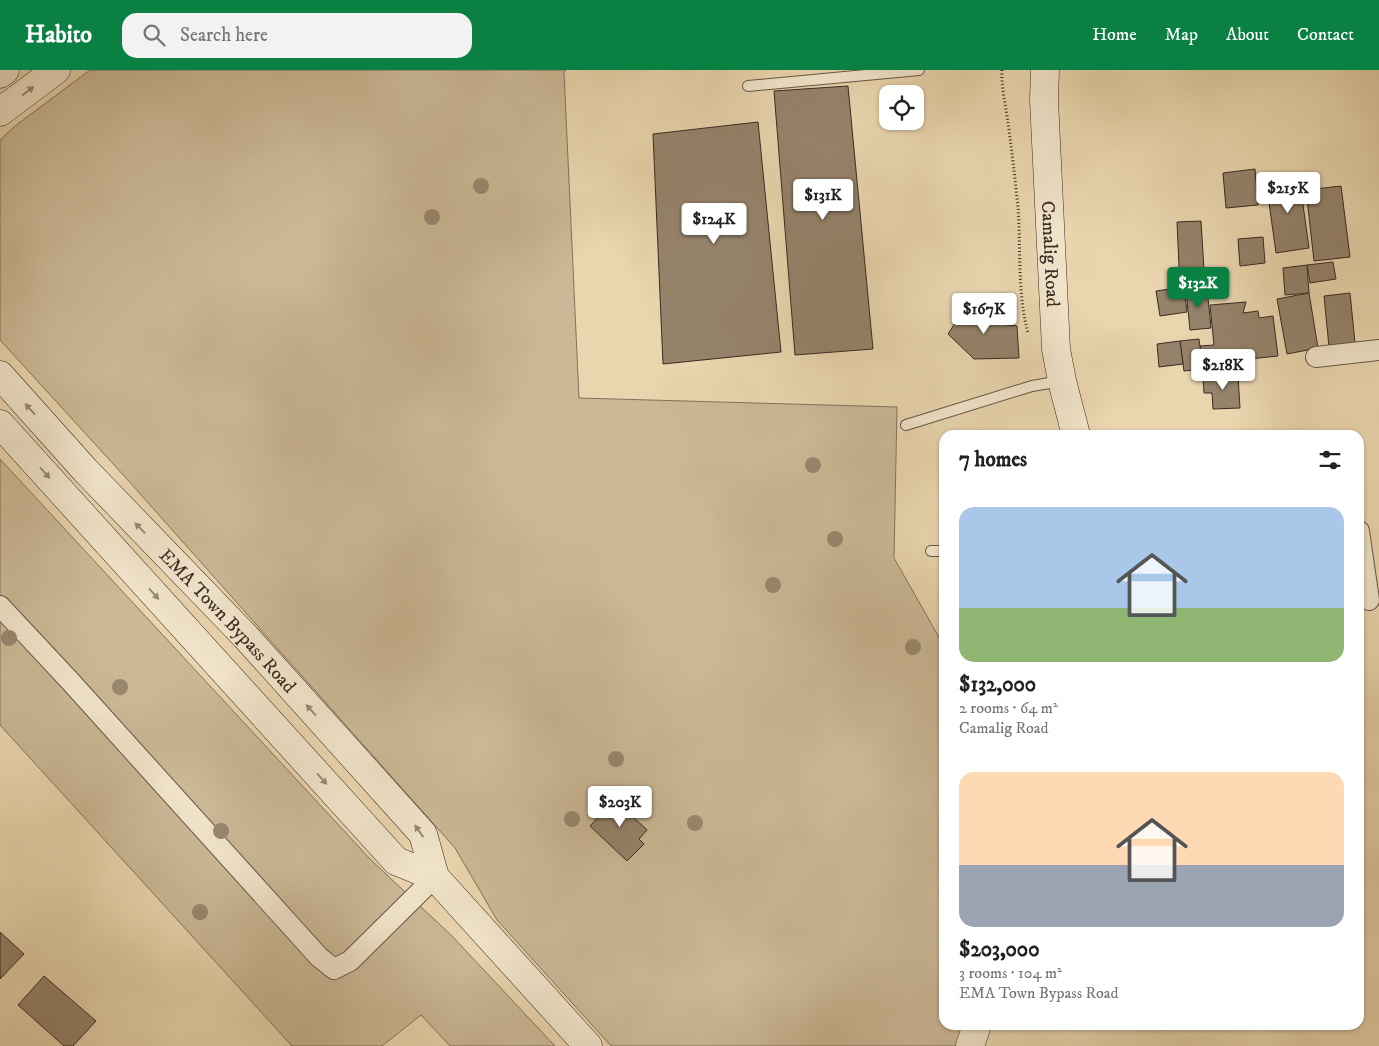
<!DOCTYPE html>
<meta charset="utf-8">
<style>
:root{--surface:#fff;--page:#f2f2f2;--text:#222;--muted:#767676;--accent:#0b8043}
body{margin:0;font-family:"IM FELL DW Pica",serif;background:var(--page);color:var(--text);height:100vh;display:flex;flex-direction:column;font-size:19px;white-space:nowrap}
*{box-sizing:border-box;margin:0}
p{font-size:16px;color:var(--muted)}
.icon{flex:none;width:28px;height:28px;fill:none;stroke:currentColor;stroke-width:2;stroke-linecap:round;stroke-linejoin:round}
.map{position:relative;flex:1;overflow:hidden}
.panel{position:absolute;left:939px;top:360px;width:425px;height:600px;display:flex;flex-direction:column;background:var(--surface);border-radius:15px;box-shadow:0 1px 4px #0004}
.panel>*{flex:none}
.tools{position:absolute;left:879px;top:15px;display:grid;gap:10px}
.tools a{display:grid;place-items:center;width:45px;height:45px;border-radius:10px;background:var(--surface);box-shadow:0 1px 4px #0004;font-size:25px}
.price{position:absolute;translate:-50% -42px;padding:0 11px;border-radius:5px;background:#fff;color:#222;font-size:16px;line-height:32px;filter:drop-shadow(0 1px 2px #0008)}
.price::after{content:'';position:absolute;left:50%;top:30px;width:15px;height:11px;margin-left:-8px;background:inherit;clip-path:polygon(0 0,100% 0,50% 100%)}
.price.current{background:var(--accent);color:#fff}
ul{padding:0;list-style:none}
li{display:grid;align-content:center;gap:10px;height:265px;padding:0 20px}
li span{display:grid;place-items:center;height:155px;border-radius:15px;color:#555}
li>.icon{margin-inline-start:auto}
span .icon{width:90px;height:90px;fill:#fffc;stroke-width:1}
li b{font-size:21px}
h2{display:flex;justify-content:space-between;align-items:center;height:60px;padding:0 20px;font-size:21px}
header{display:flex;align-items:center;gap:30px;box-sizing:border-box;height:70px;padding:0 25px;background:var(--accent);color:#fff}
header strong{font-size:24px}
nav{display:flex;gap:28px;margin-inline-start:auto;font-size:18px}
.search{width:350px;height:45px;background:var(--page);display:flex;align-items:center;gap:12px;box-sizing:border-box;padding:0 18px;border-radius:15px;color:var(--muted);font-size:19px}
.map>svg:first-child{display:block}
.green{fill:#cbb896;stroke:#83725c}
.building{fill:#95836b;stroke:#3b2b23}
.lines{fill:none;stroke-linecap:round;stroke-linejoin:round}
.lane-casing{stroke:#665646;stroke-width:12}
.street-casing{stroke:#665646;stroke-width:22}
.secondary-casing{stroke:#3b2b23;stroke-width:29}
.path{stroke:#3b2b23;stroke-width:3;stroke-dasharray:1 2.5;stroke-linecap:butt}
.lane{stroke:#f1e4ca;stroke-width:10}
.street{stroke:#f1e4ca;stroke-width:20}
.secondary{stroke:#f1e4ca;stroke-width:28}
.tree{fill:#99876e}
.oneway{fill:#968876}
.labels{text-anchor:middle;stroke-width:5;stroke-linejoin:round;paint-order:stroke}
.street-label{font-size:19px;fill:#3b2b23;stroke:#f1e4ca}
</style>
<header>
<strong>Habito</strong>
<div class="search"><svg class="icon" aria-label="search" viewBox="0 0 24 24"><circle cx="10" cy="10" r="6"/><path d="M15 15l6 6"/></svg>Search here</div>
<nav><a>Home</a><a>Map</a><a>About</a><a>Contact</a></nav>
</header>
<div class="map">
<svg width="1379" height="976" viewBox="0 0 1379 976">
<rect width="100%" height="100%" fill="#e9d5ae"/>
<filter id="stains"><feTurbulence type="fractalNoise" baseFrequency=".004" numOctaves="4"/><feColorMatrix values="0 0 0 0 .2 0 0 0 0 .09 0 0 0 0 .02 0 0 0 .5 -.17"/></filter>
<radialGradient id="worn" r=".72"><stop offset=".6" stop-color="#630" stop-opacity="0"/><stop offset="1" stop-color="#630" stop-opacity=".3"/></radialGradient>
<g class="green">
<polygon points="90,0 566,0 564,2 579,328 897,337 894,488 944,576 944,955 977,955 970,976 611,976 497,850 455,778 126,408 0,270 0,70 15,56"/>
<polygon points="0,389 371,790 452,866 555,976 450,976 421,945 382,976 292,976 0,655"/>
</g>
<g class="building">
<polygon points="848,16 873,279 795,285 774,21"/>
<polygon points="758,52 781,282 663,294 653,64"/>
<polygon points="1255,99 1258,135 1226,138 1223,103"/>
<polygon points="1299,106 1309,178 1276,183 1266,111"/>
<polygon points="1341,116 1350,187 1314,191 1306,120"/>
<polygon points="1201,151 1205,216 1180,217 1177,152"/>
<polygon points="1263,167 1265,193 1240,196 1238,169"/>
<polygon points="1333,192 1336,209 1310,213 1307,195"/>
<polygon points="1307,195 1309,223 1285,225 1283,198"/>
<polygon points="1184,217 1187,242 1160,246 1156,221"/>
<polygon points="1207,218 1211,258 1190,260 1186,220"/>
<polygon points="1309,223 1318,278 1287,284 1277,229"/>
<polygon points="1350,223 1355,273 1329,277 1324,226"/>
<polygon points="971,228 999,254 1017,256 1019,288 974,289 948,264"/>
<polygon points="1246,232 1243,243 1258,241 1259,248 1273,246 1278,286 1202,294 1200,276 1214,275 1210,235"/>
<polygon points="1199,269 1203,299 1184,301 1180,271"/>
<polygon points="1180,271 1183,294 1159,297 1157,274"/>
<polygon points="1238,305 1240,338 1213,339 1212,323 1204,323 1203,307"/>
<polygon points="621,723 636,737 630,744 647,760 639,769 644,774 627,791 590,756"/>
<polygon points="0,862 24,884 0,909"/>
<polygon points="44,906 96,951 73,976 64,976 18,935"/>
</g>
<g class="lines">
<defs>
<g id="lane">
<polyline points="748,16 919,0"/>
<polyline points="906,355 1032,316 1061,311"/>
<polyline points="931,481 944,481"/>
</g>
<g id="street">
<polyline points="1316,287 1379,280"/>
<polyline points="1359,461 1369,530"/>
<polyline points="0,536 70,611 319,887 334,899 350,891 435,807"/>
</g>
<g id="secondary">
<path id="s1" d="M 1045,0 L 1044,30 L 1056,279 L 1062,311 L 1076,365"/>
<polyline points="0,4 5,0"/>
<polyline points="0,42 56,0"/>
<path id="s2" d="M 0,305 L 85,400 L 246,567 L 423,764 L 435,807"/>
<polyline points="0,354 396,791 435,807 588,976"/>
<polyline points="970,976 977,955"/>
</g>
</defs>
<use href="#lane" class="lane-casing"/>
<use href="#street" class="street-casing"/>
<use href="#secondary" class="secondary-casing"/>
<path class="path" d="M 1002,0 C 1001,18 1006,36 1008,53 C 1012,81 1015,109 1018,137 C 1021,178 1017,222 1028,263"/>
<use href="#lane" class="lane"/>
<use href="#street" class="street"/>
<use href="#secondary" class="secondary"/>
</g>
<g class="tree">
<circle cx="481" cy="116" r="8"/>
<circle cx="432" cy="147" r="8"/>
<circle cx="813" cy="395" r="8"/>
<circle cx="835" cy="469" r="8"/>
<circle cx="773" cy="515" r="8"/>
<circle cx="9" cy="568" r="8"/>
<circle cx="913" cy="577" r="8"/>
<circle cx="120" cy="617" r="8"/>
<circle cx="616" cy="689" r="8"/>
<circle cx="572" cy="749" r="8"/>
<circle cx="695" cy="753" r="8"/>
<circle cx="221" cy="761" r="8"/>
<circle cx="200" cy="842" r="8"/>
</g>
<defs><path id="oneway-solid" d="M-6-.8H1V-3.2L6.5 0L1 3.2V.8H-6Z" transform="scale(1.25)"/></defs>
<g class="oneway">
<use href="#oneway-solid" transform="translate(28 21) rotate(-37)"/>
<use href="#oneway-solid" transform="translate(30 339) rotate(-132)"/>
<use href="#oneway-solid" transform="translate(45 403) rotate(48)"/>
<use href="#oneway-solid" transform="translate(140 458) rotate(-134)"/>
<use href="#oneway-solid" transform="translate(154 524) rotate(48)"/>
<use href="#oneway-solid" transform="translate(311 640) rotate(-132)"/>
<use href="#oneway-solid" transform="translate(322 709) rotate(48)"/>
<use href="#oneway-solid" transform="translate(419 761) rotate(-125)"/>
</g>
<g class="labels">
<g class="street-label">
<text dy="7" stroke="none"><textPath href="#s1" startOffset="184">Camalig Road</textPath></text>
<text dy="7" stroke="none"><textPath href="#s2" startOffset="335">EMA Town Bypass Road</textPath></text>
</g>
</g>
<rect width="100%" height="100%" filter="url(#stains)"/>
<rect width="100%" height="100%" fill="url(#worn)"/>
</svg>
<div class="tools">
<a><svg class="icon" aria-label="locate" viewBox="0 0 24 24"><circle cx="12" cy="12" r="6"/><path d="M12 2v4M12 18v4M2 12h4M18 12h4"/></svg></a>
</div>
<b class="price" style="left:1288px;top:144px">$215K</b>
<b class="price" style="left:823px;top:151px">$131K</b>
<b class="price" style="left:714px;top:175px">$124K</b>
<b class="price current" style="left:1198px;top:239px">$132K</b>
<b class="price" style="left:984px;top:265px">$167K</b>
<b class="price" style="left:1223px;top:321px">$218K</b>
<b class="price" style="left:620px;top:758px">$203K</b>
<section class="panel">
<h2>7 homes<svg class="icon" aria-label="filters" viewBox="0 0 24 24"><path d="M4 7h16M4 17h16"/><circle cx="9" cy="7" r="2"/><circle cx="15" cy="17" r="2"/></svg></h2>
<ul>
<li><span style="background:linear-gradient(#a9c7e8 65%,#8fb573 0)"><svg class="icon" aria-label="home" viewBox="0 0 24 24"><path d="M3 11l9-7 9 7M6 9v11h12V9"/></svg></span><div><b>$132,000</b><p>2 rooms · 64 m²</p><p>Camalig Road</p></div></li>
<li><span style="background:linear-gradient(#ffd9b3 60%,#9aa5b1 0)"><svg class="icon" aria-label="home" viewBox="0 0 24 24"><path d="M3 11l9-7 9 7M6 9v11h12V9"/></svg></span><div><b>$203,000</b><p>3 rooms · 104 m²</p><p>EMA Town Bypass Road</p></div></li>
</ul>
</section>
</div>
